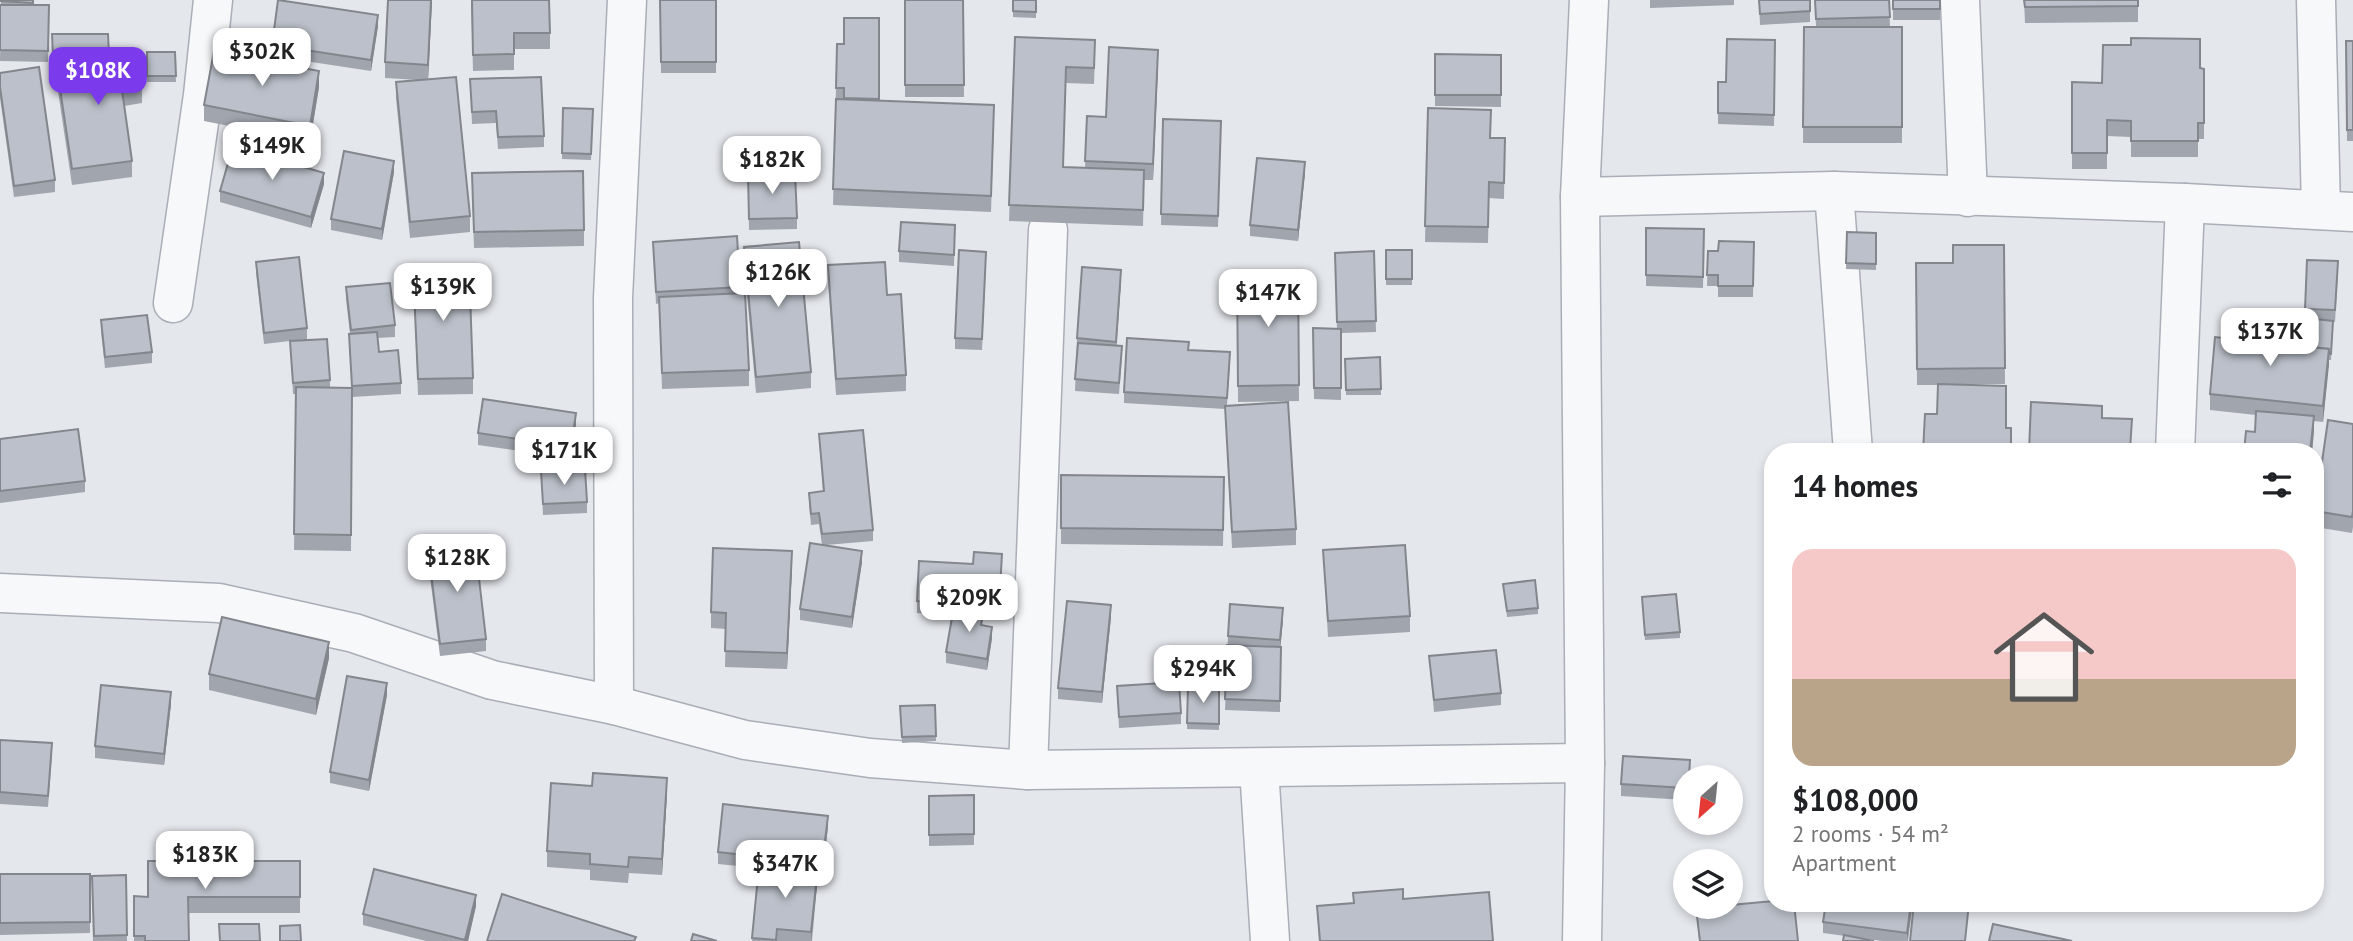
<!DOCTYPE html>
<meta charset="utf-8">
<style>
:root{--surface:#fff;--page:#f6f6f6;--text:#202124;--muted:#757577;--line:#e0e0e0;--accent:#7c3aed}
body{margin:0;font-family:"PT Sans",sans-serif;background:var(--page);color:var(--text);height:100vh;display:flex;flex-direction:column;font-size:26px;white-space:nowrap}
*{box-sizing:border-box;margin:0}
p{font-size:23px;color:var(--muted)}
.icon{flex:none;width:38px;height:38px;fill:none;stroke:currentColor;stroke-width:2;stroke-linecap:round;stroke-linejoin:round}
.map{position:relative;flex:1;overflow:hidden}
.panel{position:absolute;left:1764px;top:443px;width:560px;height:469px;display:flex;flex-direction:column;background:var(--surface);border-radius:28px;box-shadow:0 4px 10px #0003}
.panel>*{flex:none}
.needle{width:46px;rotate:207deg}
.tools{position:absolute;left:1673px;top:765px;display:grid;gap:14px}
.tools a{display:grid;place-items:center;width:70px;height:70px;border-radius:50%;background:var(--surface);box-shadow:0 4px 10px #0003;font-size:35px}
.price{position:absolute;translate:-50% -60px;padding:0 16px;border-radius:14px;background:#fff;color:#222;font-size:23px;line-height:46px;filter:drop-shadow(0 2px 4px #0008)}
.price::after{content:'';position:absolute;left:50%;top:42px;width:21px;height:16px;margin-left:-10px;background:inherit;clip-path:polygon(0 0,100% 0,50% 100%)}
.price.selected{background:var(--accent);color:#fff}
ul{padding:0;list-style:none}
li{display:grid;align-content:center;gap:14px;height:371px;padding:0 28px}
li+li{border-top:2px solid var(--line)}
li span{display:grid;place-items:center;height:217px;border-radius:21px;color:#555}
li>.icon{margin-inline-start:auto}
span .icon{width:126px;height:126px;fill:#fffc;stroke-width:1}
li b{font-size:30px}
h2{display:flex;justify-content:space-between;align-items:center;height:84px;padding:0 28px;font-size:30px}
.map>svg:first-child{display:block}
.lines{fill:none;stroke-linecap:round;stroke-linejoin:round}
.minor-casing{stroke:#a9aeb7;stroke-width:41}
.minor{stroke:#f7f8fa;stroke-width:38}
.wall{fill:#a1a5ae}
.shaded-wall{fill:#83868d}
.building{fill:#bbc0ca;stroke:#83868d;stroke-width:2}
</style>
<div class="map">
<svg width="2353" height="941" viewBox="0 0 2353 941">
<rect width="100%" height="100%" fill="#e4e7ec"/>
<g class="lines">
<defs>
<g id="minor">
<polyline points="1960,0 1968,197"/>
<polyline points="2316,0 2321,210"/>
<polyline points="1834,191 1853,452"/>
<polyline points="1580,197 1834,191 2185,203 2353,212"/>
<polyline points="173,303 203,95 213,0"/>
<polyline points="2175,452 2185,203"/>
<polyline points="0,593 219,603 354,633 492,680 614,705 745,740 870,758 1028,770 1585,763"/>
<polyline points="614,705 613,298 627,0"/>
<polyline points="1259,768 1270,941"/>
<polyline points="1028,770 1048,230"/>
<polyline points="1582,941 1585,763 1580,197 1589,0"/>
</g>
</defs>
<use href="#minor" class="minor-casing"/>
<use href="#minor" class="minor"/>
</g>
<g class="wall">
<polygon points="1,0 34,0 33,5 49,5 48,62 0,61"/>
<polygon points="432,0 428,79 470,216 470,232 410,238 396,98 396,82 418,80 385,78 385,62"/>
<polygon points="471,0 550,33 550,49 514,49 514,70 473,71"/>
<polygon points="660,0 716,0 716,73 661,73"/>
<polygon points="905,0 963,0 964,97 905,97"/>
<polygon points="1013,0 1036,0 1036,18 1013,17"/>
<polygon points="1650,0 1734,0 1734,5 1650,8"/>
<polygon points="1759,0 1810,0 1810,22 1760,25"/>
<polygon points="1815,0 1889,0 1890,27 1902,27 1902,143 1803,143 1804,27 1816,27"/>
<rect x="1893" y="0" width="47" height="20"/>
<polygon points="2024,0 2138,0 2138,22 2025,23"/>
<polygon points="879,18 879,101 994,121 991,212 833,205 836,88 844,44"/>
<polygon points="378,26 371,71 272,56 272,45"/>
<polygon points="52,34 109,55 142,87 142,103 124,106 132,161 132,177 72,185 56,78 56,62 60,62 53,62"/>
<polygon points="1015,37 1095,56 1094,84 1066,83 1063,167 1085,168 1087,116 1106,117 1158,66 1153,180 1144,180 1143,226 1009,221"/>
<polygon points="1775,40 1774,126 1718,124 1718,82 1726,82"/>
<polygon points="2346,41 2353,41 2353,141 2347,141"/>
<polygon points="147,52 175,52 176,82 147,82"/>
<polygon points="1435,54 1501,55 1501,107 1435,106"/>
<polygon points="2200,68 2204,69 2204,139 2198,139 2198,157 2131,157 2131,137 2107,136 2107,169 2072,169 2072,82 2102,83"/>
<polygon points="0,73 55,180 55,192 14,197 0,98"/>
<polygon points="470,79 544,136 544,147 498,149 496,123 472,124"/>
<polygon points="319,87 310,142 204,121 204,105"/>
<polygon points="563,108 593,109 591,160 562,159"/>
<polygon points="1428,108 1490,138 1505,138 1504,199 1489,198 1488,243 1425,242"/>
<polygon points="1163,119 1221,121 1218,227 1161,225"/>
<polygon points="394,172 382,240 331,230 331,219"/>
<polygon points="1305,173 1298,241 1250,236 1250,225"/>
<polygon points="748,175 797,218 797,229 749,230"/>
<polygon points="324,184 311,228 220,202 220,191"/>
<polygon points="472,189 584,230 584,246 474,248"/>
<polygon points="1646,228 1704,229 1703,288 1646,286"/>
<polygon points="1847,232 1876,233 1876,270 1846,269"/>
<polygon points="955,237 954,266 899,262 899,251"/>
<polygon points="653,242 740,287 749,370 749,386 662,389 659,303 656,304"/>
<polygon points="1754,242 1753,297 1718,297 1718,286 1707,286 1708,251 1718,251"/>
<polygon points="2004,245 2005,384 1953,384 2006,428 2011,452 1937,414 1938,385 1917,385 1916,263 1953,263"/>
<polygon points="744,247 811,372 811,388 756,393 744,263"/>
<rect x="1386" y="250" width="26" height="35"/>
<polygon points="1374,251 1376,332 1341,333 1341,400 1314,399 1313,328 1337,329 1335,264"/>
<polygon points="256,262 307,328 307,340 330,380 330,387 352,388 349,345 349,334 350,334 346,299 346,287 395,325 395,337 377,338 379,352 401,383 401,394 352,397 352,389 351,551 294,550 296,394 293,394 290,341 264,344 256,273"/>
<polygon points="986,263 982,350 955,349 955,338"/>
<polygon points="828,265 887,295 906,375 906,391 836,395 828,281"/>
<polygon points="413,268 473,378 473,394 418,395"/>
<polygon points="1237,273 1298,273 1299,401 1238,402"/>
<polygon points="2338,273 2335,322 2333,322 2331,360 2329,360 2323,422 2314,421 2312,452 2244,452 2255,432 2256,415 2210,410 2210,394 2294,346 2304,347 2306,320 2305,320 2305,309"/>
<polygon points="1121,281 1116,346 1122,357 1119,394 1075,391 1077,338"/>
<polygon points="101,320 152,352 152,363 105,368 101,331"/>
<polygon points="1189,350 1230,363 1227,405 1296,529 1296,545 1232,548 1225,409 1124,403 1124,392"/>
<polygon points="1380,357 1381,395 1346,395 1345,359"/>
<polygon points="576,424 571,458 478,445 478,433"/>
<polygon points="2353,424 2353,527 2352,533 2315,527 2315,511"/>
<polygon points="819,434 873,530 873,541 826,545 862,562 852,628 800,620 800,609 822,545 819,524 811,525 809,504 809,493 823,491"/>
<polygon points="0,439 85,481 85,492 0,503"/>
<polygon points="541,471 587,502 587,513 543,515"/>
<polygon points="1061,475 1224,477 1223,546 1061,544"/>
<polygon points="428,550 486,639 486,651 440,656 428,561"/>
<polygon points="1323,550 1410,616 1410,632 1328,637"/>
<polygon points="1002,565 999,617 983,616 982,626 992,638 987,670 946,663 946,652 952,615 917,613 917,601"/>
<polygon points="792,567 787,669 725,667 726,629 711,628 711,612"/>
<polygon points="1503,584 1538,608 1538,614 1507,617"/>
<polygon points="1642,597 1680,632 1680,638 1645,640"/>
<polygon points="1111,617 1102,703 1058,699 1058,688"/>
<polygon points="1283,620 1280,647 1280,712 1225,710 1228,636"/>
<polygon points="1429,656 1501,693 1501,705 1434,712"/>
<polygon points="329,658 316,715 209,690 209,674"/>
<polygon points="1117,686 1181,713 1181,724 1119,728"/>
<polygon points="1188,686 1219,686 1219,730 1187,729"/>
<polygon points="387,695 369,791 330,783 330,772"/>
<polygon points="171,704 164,765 95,758 95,746"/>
<polygon points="935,705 936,741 902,743 900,706"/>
<polygon points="0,740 52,755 48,807 0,804"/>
<polygon points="1685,777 1685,800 1621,796 1621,784"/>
<polygon points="667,794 662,875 629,873 628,883 590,880 590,870 547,867 547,851"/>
<polygon points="974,795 974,845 929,846 929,796"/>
<polygon points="828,827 822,875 818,875 812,941 752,941 758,876 769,877 770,869 718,864 718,852"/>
<polygon points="300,861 300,913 188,913 189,941 134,941 134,896 148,897"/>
<polygon points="0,874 90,874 90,933 0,935"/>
<polygon points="126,875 127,941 93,941 92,876"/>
<polygon points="1353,893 1403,899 1493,941 1319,941 1317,906 1353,903"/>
<polygon points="1913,903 1908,941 1882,941 1823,933 1823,922"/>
<polygon points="476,906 468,941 426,941 363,925 363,914"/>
<polygon points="1696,908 1798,941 1699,941"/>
</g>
<g class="shaded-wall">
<polygon points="431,0 432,0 428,81 428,65"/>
<polygon points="378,15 378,26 371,71 371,60"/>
<polygon points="1158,50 1158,66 1153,180 1153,164"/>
<polygon points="319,71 319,87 310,142 310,126"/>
<polygon points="394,161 394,172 382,240 382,229"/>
<polygon points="1305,162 1305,173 1298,241 1298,230"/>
<polygon points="324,173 324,184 311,228 311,217"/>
<polygon points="1121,270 1121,281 1116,353 1116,342"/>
<polygon points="2329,349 2329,365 2323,422 2323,406"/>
<polygon points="576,413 576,424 571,458 571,447"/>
<polygon points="2314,416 2314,432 2312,452 2310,452"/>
<polygon points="792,551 792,567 787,669 787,653"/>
<polygon points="862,551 862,562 852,628 852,617"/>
<polygon points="1111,605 1111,617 1102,703 1102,692"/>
<polygon points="1283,608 1283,620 1280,651 1280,640"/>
<polygon points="992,627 992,638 987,670 987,659"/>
<polygon points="329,642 329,658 316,715 316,699"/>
<polygon points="387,683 387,695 369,791 369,780"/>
<polygon points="171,692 171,704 164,765 164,754"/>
<polygon points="667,778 667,794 662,875 662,859"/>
<polygon points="828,816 828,827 822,875 822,864"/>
<polygon points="818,866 818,877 811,941 811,932"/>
<polygon points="476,895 476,906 468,941 465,941"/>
<polygon points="1911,903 1913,903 1907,941 1907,933"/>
</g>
<g class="building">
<polygon points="1,0 33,0 33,3 1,1"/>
<polygon points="278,0 378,15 371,60 272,45"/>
<polygon points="388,0 431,0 428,65 385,62"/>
<polygon points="472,0 549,0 550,33 514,33 514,54 473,55"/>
<polygon points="660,0 716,0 716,62 661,62"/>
<polygon points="905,0 963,0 964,85 905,85"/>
<polygon points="1013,0 1036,0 1036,12 1013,11"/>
<polygon points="1759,0 1810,0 1810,11 1760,14"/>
<polygon points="1815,0 1889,0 1890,17 1816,19"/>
<rect x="1893" y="0" width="47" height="9"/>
<polygon points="2024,0 2138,0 2138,6 2025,7"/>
<polygon points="0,5 49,5 48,51 0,50"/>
<polygon points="844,18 879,18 879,99 844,98 844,88 836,88 837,44 844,44"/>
<polygon points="1804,27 1902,27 1902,127 1803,127"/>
<polygon points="52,34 108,34 109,55 53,56"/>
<polygon points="1015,37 1095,40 1094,68 1066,67 1063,167 1144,170 1143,210 1009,205"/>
<polygon points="2131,38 2200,39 2200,68 2204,69 2204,123 2198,123 2198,141 2131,141 2131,121 2107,120 2107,153 2072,153 2072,82 2102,83 2103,45 2131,45"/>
<polygon points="1727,39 1775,40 1774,115 1718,113 1718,82 1726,82"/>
<polygon points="2346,41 2353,41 2353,130 2347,130"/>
<polygon points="1109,47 1158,50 1153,164 1085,161 1087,116 1106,117"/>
<polygon points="214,51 319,71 310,126 204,105"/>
<polygon points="137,52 142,87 122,90 132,161 72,169 56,62"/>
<polygon points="147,52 175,52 176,76 147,76"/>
<polygon points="1435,54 1501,55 1501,95 1435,95"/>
<polygon points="39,67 55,180 14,186 0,87 0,73"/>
<polygon points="456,77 470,216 410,222 396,82"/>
<polygon points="541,77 544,136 498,137 496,111 472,112 470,79"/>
<polygon points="836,99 994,105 991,196 833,189"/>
<polygon points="563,108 593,109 591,154 562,153"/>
<polygon points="1428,108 1491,110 1490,138 1505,138 1504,183 1489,182 1488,227 1425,226"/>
<polygon points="1163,119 1221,121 1218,216 1161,214"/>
<polygon points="233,146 324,173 311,217 220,191"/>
<polygon points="344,151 394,161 382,229 331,219"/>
<polygon points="1257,158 1305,162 1298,230 1250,225"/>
<polygon points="583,171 584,230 474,232 472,173"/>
<polygon points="795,173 797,218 749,219 748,175"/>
<polygon points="901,222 955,225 954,255 899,251"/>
<polygon points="1646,228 1704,229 1703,277 1646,275"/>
<polygon points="1847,232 1876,233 1876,264 1846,263"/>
<polygon points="737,236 740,287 656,292 653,242"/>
<polygon points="1719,241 1754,242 1753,286 1718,286 1718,275 1707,275 1708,251 1718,251"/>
<polygon points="799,242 811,372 756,377 744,247"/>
<polygon points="1953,245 2004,245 2005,368 1917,369 1916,263 1953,263"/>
<polygon points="959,250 986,252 982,339 955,338"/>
<rect x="1386" y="250" width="26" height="29"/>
<polygon points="1374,251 1376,321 1337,322 1335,253"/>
<polygon points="299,257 307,328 264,333 256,262"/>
<polygon points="2307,260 2338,261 2335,310 2305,309"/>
<polygon points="885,262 887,295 901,294 906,375 836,379 828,265"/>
<polygon points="469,266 473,378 418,379 413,268"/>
<polygon points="1082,267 1121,270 1116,342 1077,338"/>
<polygon points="1237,273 1298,273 1299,385 1238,386"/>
<polygon points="390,283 395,325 351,330 346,287"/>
<polygon points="745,293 749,370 662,373 659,297"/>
<polygon points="147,315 152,352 105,357 101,320"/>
<polygon points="2306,318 2333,321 2331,354 2329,354 2329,349 2304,347"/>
<polygon points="2253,325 2294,329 2292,345 2329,349 2323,406 2210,394 2215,337 2251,341"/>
<polygon points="1313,328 1341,329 1341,388 1314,388"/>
<polygon points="377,332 379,352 398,350 401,383 352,386 349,334"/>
<polygon points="1127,338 1189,342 1188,350 1230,352 1227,398 1124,392"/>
<polygon points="327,339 330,380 293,383 290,341"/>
<polygon points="1078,343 1122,346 1119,383 1075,379"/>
<polygon points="1380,357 1381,389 1346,390 1345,359"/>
<polygon points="1938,384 2006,386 2006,428 2011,428 2011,452 1923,452 1925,414 1937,414"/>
<polygon points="296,387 352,388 351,535 294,534"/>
<polygon points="483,399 576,413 571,447 478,433"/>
<polygon points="1288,402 1296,529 1232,532 1225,406"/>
<polygon points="2031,402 2102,406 2102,418 2132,419 2130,450 2136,451 2136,452 2029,452"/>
<polygon points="2256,411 2314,416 2310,452 2244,452 2246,431 2255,432"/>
<polygon points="2328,420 2353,424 2353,511 2352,517 2315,511"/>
<polygon points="78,429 85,481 0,491 0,439"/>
<polygon points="863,430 873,530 822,534 819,513 811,514 809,493 824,491 819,434"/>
<polygon points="585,469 587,502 543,504 541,471"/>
<polygon points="1061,475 1224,477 1223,530 1061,528"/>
<polygon points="810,543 862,551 852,617 800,609"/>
<polygon points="475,544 486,639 440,644 428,550"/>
<polygon points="1405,545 1410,616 1328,621 1323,550"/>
<polygon points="713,548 792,551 787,653 725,651 726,613 711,612"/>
<polygon points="974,552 1002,554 999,606 917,601 919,561 973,564"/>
<polygon points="1535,580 1538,608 1507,611 1503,584"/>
<polygon points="1676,594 1680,632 1645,635 1642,597"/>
<polygon points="1067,601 1111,605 1102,692 1058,688"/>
<polygon points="1230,604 1283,608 1280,640 1228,636"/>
<polygon points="954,606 983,611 981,625 992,627 987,659 946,652"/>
<polygon points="222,617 329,642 316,699 209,674"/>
<polygon points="1227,645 1281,647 1280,701 1225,699"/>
<polygon points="1496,650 1501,693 1434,700 1429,656"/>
<polygon points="347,676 387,683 369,780 330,772"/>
<polygon points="1179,682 1181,713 1119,717 1117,686"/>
<polygon points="101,685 171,692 164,754 95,746"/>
<polygon points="1188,686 1219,686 1219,724 1187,723"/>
<polygon points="935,705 936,736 902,737 900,706"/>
<polygon points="0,740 52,743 48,796 0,792"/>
<polygon points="1623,756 1690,760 1689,777 1685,777 1685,788 1621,784"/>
<polygon points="593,773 667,778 662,859 629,857 628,867 590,864 590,854 547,851 551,783 592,786"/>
<polygon points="974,795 974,834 929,835 929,796"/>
<polygon points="723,804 828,816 822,864 718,852"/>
<polygon points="771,860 818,866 811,932 777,929 776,940 752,938 758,876 769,877"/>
<polygon points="148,861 300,861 300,897 188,897 189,941 145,941 145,936 134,936 134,896 148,897"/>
<polygon points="374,869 476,895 465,940 363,914"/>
<polygon points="0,874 90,874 90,922 0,923"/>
<polygon points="126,875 127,935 94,936 92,876"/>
<polygon points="1403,889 1403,899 1489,892 1493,941 1320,941 1317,906 1354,903 1353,893"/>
<polygon points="502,894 636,937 634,941 487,941"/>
<polygon points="1773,901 1773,903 1794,903 1798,941 1700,941 1696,908 1715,906 1731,906 1731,905"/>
<polygon points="1826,903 1911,903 1907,933 1823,922"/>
<polygon points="1914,903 1969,903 1965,941 1910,941"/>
<polygon points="219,924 259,924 260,941 220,941"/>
<polygon points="1993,924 2072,941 1989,941"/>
<polygon points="300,925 301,941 280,941 280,926"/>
<polygon points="693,934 717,941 691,941"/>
<polygon points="1844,935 1874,941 1843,941"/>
</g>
</svg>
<div class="tools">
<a><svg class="needle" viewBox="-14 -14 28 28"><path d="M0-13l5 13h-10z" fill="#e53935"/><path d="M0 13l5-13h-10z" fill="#757577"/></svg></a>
<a><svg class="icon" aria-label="layers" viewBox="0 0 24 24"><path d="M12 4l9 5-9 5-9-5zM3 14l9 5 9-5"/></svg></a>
</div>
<b class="price" style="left:262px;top:88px">$302K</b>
<b class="price selected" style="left:98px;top:107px">$108K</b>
<b class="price" style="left:272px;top:182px">$149K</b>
<b class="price" style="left:772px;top:196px">$182K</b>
<b class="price" style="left:778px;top:309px">$126K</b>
<b class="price" style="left:443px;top:323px">$139K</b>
<b class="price" style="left:1268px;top:329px">$147K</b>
<b class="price" style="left:2270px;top:368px">$137K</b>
<b class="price" style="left:564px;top:487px">$171K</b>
<b class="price" style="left:457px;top:594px">$128K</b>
<b class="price" style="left:969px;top:634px">$209K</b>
<b class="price" style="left:1203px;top:705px">$294K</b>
<b class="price" style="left:205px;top:891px">$183K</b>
<b class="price" style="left:785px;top:900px">$347K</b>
<section class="panel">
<h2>14 homes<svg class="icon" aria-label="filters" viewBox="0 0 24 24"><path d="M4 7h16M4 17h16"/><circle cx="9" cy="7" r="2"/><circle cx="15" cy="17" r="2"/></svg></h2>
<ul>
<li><span style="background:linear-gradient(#f6c9c9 60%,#b9a48a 0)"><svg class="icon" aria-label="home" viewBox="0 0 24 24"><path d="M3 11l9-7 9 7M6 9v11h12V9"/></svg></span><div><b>$108,000</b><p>2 rooms · 54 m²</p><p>Apartment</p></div></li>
</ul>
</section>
</div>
